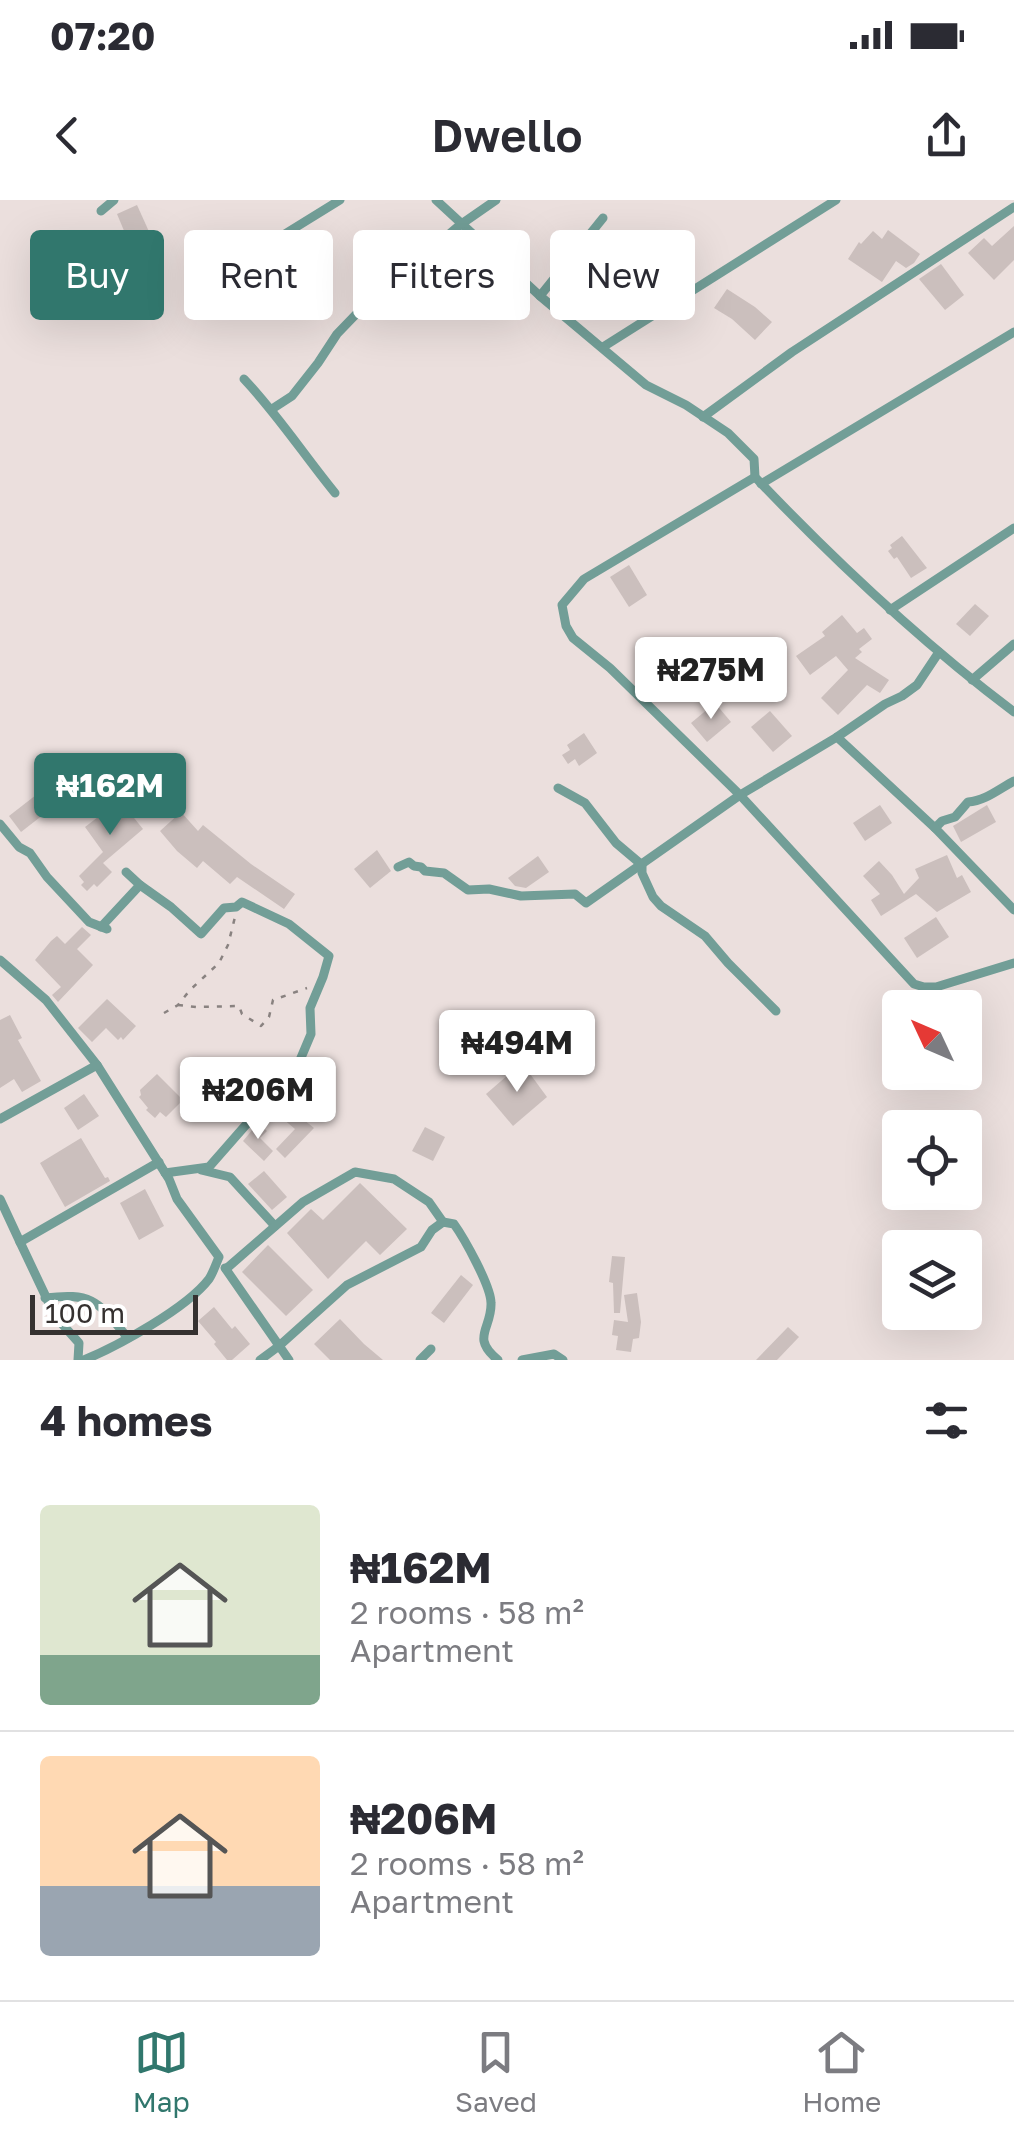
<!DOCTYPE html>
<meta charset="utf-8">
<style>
:root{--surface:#fff;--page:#f2f2f3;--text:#2b2b33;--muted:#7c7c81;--line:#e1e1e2;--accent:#31776d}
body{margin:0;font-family:"Golos Text",sans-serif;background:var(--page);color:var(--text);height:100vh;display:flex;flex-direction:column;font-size:38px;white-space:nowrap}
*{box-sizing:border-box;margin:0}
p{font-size:32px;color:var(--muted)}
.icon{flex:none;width:55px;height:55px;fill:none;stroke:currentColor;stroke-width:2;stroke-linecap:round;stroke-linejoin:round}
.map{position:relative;height:1160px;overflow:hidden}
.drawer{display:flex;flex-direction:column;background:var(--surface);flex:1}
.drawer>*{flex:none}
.hud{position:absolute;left:30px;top:30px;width:955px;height:90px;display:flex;gap:20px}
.needle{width:65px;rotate:314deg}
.buttons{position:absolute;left:882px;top:790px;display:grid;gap:20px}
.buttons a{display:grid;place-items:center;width:100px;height:100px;border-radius:10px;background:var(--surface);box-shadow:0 10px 40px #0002;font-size:50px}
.scale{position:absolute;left:30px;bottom:25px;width:168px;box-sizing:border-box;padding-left:10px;border:5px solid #353130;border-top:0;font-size:28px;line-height:35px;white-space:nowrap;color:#353130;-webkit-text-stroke:8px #fff;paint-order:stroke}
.price{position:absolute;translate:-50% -85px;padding:0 22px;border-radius:10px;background:#fff;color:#222;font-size:32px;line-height:65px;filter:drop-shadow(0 2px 5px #0008)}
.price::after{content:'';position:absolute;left:50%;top:60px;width:30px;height:22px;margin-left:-15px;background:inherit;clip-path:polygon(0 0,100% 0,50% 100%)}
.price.active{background:var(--accent);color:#fff}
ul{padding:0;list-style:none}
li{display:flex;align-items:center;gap:30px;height:250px;padding:0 40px}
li+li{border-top:2px solid var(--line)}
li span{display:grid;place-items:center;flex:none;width:280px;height:200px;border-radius:10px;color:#555}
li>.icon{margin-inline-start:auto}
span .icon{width:120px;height:120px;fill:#fffc;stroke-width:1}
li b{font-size:42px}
h2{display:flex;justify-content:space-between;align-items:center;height:120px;padding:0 40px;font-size:42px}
.tag{padding:0 35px;border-radius:10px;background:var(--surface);box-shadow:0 10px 40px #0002;font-size:35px;line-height:90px}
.tag.active{background:var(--accent);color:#fff}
.status{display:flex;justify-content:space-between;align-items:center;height:70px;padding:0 50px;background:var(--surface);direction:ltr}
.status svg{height:28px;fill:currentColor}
header{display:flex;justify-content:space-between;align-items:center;height:130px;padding:0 40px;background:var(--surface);font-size:45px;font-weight:600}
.menu{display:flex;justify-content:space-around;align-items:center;height:140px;border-top:2px solid var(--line);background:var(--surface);font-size:28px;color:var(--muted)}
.menu a{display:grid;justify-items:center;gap:5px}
.menu .active{color:var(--accent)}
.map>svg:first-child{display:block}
.building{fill:#cbbfbd}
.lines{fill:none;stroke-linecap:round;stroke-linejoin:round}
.path{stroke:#898280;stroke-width:2.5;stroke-dasharray:5 8;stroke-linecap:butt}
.minor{stroke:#729e97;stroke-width:9}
</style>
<div class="status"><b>07:20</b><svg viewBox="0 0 49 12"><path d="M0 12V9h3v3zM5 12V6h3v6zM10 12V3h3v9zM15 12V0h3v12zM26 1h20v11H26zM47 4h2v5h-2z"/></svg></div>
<header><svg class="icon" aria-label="back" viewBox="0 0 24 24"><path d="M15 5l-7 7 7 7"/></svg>Dwello<svg class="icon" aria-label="share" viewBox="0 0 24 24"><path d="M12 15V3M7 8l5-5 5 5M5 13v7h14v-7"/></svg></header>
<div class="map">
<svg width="1014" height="1160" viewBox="0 0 1014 1160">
<rect width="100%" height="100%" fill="#ebdfdd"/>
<g class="building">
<polygon points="137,5 151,36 130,45 117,14"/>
<polygon points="1014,26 1014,60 994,80 968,53 984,38 992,46"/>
<polygon points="888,30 920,54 914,63 906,68 896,61 882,82 848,59 859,42 861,44 873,31 882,39"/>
<polygon points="648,47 683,77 668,95 633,64"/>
<polygon points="941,64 964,95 945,110 919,79"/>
<polygon points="727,89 755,107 772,122 755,140 732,119 714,108"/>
<polygon points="902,336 927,368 911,378 897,357 894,359 888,351 892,348 890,345"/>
<polygon points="629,365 647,395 629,407 610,377"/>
<polygon points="975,404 989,416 970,436 956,424"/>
<polygon points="842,415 857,433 864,428 872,439 859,449 862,452 855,458 889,480 880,493 867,485 838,515 821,498 848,470 836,456 810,475 796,456 825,436 822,432"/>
<polygon points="715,503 731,522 707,542 691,523"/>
<polygon points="770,511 792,536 773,552 751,527"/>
<polygon points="584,533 597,553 579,566 575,559 568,564 562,555 570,550 567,545"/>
<polygon points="128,594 138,607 130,613 143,629 103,663 112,672 97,687 94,684 87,691 81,685 84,682 79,676 103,652 85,627"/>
<polygon points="36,595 48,611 21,632 9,616"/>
<polygon points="880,605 892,623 865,641 853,623"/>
<polygon points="987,605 996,622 961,642 953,626"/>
<polygon points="181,612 198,631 203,625 251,664 295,694 284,709 237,677 230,684 203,661 197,668 177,651 160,631"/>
<polygon points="377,650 391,671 370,688 354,669"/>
<polygon points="947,655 957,678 962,675 971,692 937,712 916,694 881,716 871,700 880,694 863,676 879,661 892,675 904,694 919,678 915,669"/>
<polygon points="538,656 549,672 526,688 515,686 508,678"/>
<polygon points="936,717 949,737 917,758 904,738"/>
<polygon points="82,727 91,735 77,749 93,765 58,802 52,795 61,787 35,760 51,741 57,736 65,744"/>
<polygon points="107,799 136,826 123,840 121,837 118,840 106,828 92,842 78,828"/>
<polygon points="10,815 22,838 18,840 41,881 22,892 14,879 0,888 0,820"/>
<polygon points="522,863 547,897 513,926 486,894"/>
<polygon points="157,874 183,900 166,917 160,912 155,918 146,910 148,908 139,897 141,895 140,890"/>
<polygon points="84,894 99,916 78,930 64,908"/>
<polygon points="283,903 314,928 285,958 276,949 295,929 275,912"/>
<polygon points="258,923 267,931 260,938 273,951 264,961 243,941"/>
<polygon points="425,927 445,937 433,961 412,951"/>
<polygon points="81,938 105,978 108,977 110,981 65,1007 40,963"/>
<polygon points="264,971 287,997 272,1010 248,984"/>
<polygon points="360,983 407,1029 380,1055 366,1041 328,1079 287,1033 311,1009 323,1020"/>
<polygon points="145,989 164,1026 139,1040 120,1003"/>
<polygon points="268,1045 313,1090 286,1116 242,1072"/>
<polygon points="612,1056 625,1057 620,1113 614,1113 613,1083 609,1082"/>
<polygon points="461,1075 473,1085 444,1123 431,1113"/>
<polygon points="637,1093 641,1122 639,1138 633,1139 631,1152 616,1150 618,1136 612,1135 614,1120 628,1122 624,1095"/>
<polygon points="214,1107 232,1129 235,1126 250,1144 232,1160 227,1160 214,1144 216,1142 198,1121"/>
<polygon points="340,1119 364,1144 383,1160 330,1160 314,1144"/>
<polygon points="788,1127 799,1137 777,1160 756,1160"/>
</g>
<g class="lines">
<g class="path">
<polyline points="178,805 196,807 239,806 242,814 261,826 269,817 273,800 307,788"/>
<polyline points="164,813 178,805 190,790 219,763 228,745 235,717"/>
</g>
<g class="minor">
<path d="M 436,0 L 540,96 L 646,185 L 686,205 L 728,233 L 754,259 L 755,277 C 836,362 920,441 1014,512"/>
<polyline points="101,11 114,0"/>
<polyline points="259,50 340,0"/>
<polyline points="540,96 603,18"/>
<polyline points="603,147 836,0"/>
<path d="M 244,179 C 278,215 304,255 335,293"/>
<polyline points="272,209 292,196 318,163 337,134 364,106 460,25 496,0"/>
<polyline points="703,217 792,152 1014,7"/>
<polyline points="755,277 584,379 562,405 566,426 573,438 610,468 740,595 837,537"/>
<polyline points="761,284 1014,132"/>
<polyline points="890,410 1014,328"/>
<polyline points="972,480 1014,444"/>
<path d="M 1014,581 C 999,589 985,601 968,602 L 955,617 L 942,621 L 935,628 L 1014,710"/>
<polyline points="558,588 585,603 616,643 642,665 642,673 653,697 661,706 705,736 728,763 776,811"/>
<polyline points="0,624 19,647 30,653 47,677 89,722 107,729"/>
<polyline points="935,628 837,537 885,504 902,496 917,485 939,452"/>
<polyline points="398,667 409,662 414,666 421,667 425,671 444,673 468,690 489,689 521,696 575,694 586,703 740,595 914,784 924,787 936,787 1014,763"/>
<polyline points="140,685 171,707 201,734 224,708 236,707 242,702 289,724 329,756 323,777 310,808 311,834 295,872 266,902 209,967 165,973"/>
<polyline points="101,727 140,685 126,672"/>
<path d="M 0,760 L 46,800 L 97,865 L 169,979 L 177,999 L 219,1057 C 216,1064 213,1073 209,1079 C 187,1108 118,1146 84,1160"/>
<polyline points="0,919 97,865"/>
<polyline points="201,970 230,977 275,1026"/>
<polyline points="0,999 20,1042"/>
<polyline points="225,1068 289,1160"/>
<polyline points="226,1069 303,1002 355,972 394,979 429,1002 443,1022"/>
<path d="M 45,1098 C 94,1092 98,1102 128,1138"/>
<polyline points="78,1160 79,1143 55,1116 20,1042 159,962"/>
<path d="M 260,1160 L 279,1146 L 347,1085 L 421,1047 L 432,1030 L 443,1022 L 454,1024 C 464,1038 491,1086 491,1103 C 492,1129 470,1137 498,1160"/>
<polyline points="420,1160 431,1149"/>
<polyline points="522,1160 554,1154 563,1160"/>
</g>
</g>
</svg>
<div class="buttons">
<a><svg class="needle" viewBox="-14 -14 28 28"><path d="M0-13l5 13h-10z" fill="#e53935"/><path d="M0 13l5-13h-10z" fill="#7c7c81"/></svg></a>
<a><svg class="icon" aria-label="locate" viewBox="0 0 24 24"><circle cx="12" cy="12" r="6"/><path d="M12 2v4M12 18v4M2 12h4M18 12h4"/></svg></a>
<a><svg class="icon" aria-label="layers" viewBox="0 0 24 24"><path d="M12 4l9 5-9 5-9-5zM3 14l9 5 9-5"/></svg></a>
</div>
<div class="scale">100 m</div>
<b class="price" style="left:711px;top:522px">₦275M</b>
<b class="price active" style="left:110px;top:638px">₦162M</b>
<b class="price" style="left:517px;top:895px">₦494M</b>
<b class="price" style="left:258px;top:942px">₦206M</b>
<div class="hud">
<a class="tag active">Buy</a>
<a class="tag">Rent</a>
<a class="tag">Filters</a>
<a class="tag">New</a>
</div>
</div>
<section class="drawer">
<h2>4 homes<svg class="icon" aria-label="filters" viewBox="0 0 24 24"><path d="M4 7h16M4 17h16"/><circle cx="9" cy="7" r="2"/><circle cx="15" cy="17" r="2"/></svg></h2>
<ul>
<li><span style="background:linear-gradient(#dfe7d0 75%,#7fa58c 0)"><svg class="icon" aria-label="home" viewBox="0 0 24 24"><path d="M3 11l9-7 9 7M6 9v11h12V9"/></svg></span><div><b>₦162M</b><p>2 rooms · 58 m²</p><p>Apartment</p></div></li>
<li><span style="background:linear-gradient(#ffd9b3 65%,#9aa5b1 0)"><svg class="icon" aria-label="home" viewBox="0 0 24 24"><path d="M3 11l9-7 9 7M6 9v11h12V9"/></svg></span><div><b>₦206M</b><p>2 rooms · 58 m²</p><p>Apartment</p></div></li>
</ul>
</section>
<nav class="menu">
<a class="active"><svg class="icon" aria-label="map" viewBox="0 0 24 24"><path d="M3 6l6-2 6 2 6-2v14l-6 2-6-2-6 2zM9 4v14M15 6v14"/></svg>Map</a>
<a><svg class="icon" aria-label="saved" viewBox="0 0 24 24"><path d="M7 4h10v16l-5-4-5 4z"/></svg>Saved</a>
<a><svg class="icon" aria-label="home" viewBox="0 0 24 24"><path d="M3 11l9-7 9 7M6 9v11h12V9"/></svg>Home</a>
</nav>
